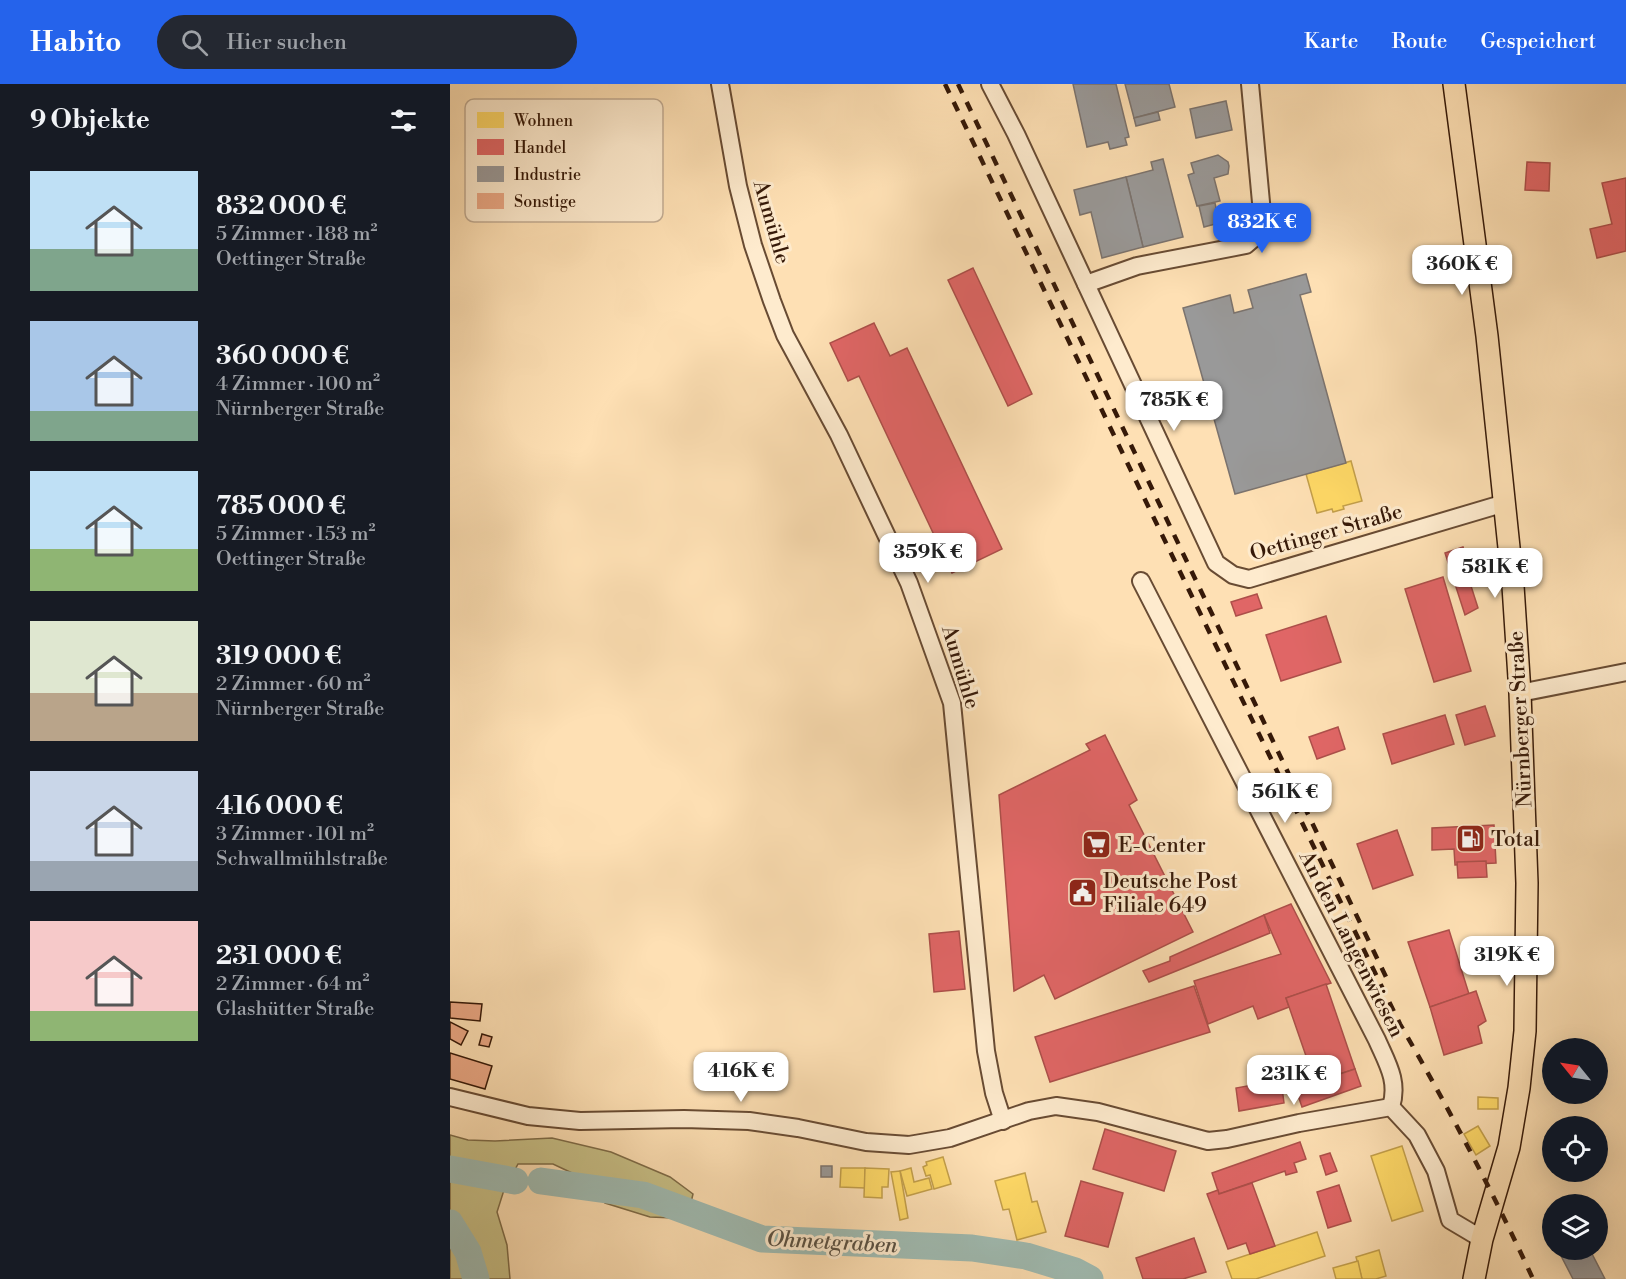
<!DOCTYPE html>
<html lang="de">
<meta charset="utf-8">
<style>
:root{--surface:#171b24;--page:#242831;--text:#f1f3f6;--muted:#9ea1a6;--accent:#2563eb}
body{margin:0;font-family:"Libre Bodoni",serif;background:var(--page);color:var(--text);height:100vh;display:flex;flex-direction:column;font-size:22px;white-space:nowrap}
*{box-sizing:border-box;margin:0}
p{font-size:20px;color:var(--muted)}
.icon{flex:none;width:33px;height:33px;fill:none;stroke:currentColor;stroke-width:2;stroke-linecap:round;stroke-linejoin:round}
.map{position:relative;flex:1;overflow:hidden}
.drawer{display:flex;flex-direction:column;background:var(--surface);width:450px}
.drawer>*{flex:none}
.needle{width:39px;rotate:300deg}
.controls{position:absolute;left:1092px;top:954px;display:grid;gap:12px}
.controls a{display:grid;place-items:center;width:66px;height:66px;border-radius:50%;background:var(--surface);box-shadow:0 6px 24px #0002;font-size:30px}
.price{position:absolute;translate:-50% -51px;padding:0 14px;border-radius:12px;background:#fff;color:#222;font-size:20px;line-height:39px;filter:drop-shadow(0 2px 3px #0008)}
.price::after{content:'';position:absolute;left:50%;top:36px;width:18px;height:14px;margin-left:-9px;background:inherit;clip-path:polygon(0 0,100% 0,50% 100%)}
.price.active{background:var(--accent);color:#fff}
ul{padding:0;list-style:none}
li{display:flex;align-items:center;gap:18px;height:150px;padding:0 30px}
li span{display:grid;place-items:center;flex:none;width:168px;height:120px;border-radius:0px;color:#555}
li>.icon{margin-inline-start:auto}
span .icon{width:72px;height:72px;fill:#fffc;stroke-width:1}
li b{font-size:26px}
h2{display:flex;justify-content:space-between;align-items:center;height:72px;padding:0 30px;font-size:26px}
header{display:flex;align-items:center;gap:36px;box-sizing:border-box;height:84px;padding:0 30px;background:var(--accent);color:#fff}
header strong{font-size:28px}
nav{display:flex;gap:33px;margin-inline-start:auto;font-size:21px}
.search{width:420px;height:54px;background:var(--page);display:flex;align-items:center;gap:15px;box-sizing:border-box;padding:0 21px;border-radius:33px;color:var(--muted);font-size:22px}
main{display:flex;flex:1;min-height:0}
.map>svg:first-child{display:block}
.green{fill:#c8c087;stroke:#7f6c48;stroke-width:1.5}
.homes{fill:#ffd966;stroke:#c39f4a;stroke-width:1.5}
.shops{fill:#e06666;stroke:#ad4f4a;stroke-width:1.5}
.industry{fill:#999;stroke:#7b736e;stroke-width:1.5}
.lines{fill:none;stroke-linecap:round;stroke-linejoin:round}
.river{stroke:#a0bcb3;stroke-width:27}
.building{fill:#eba885;stroke:#361908;stroke-width:1.5}
.minor-casing{stroke:#684b33;stroke-width:20}
.major-casing{stroke:#361908;stroke-width:24}
.minor{stroke:#feebce;stroke-width:16}
.major{stroke:#fee0b4;stroke-width:21}
.rail{stroke:#361908;stroke-width:4.5;stroke-dasharray:10 10;stroke-linecap:butt}
.labels{text-anchor:middle;stroke-width:6;stroke-linejoin:round;paint-order:stroke}
.street-label{font-size:21px;fill:#361908;stroke:#feebce}
.poi-label{font-size:21px;fill:#361908;stroke:#feebce;text-anchor:start}
.water-label{font-size:22px;font-style:italic;fill:#5b5244;stroke:#feebce}
.key{fill:#feebce;stroke:#c2ac93;stroke-width:1.5}
.key-label{font-size:16px;fill:#361908}
</style>
<header>
<strong>Habito</strong>
<div class="search"><svg class="icon" aria-label="search" viewBox="0 0 24 24"><circle cx="10" cy="10" r="6"/><path d="M15 15l6 6"/></svg>Hier suchen</div>
<nav><a>Karte</a><a>Route</a><a>Gespeichert</a></nav>
</header>
<main>
<section class="drawer">
<h2>9 Objekte<svg class="icon" aria-label="filters" viewBox="0 0 24 24"><path d="M4 7h16M4 17h16"/><circle cx="9" cy="7" r="2"/><circle cx="15" cy="17" r="2"/></svg></h2>
<ul>
<li><span style="background:linear-gradient(#bfe0f5 65%,#7fa58c 0)"><svg class="icon" aria-label="home" viewBox="0 0 24 24"><path d="M3 11l9-7 9 7M6 9v11h12V9"/></svg></span><div><b>832 000 €</b><p>5 Zimmer · 188 m²</p><p>Oettinger Straße</p></div></li>
<li><span style="background:linear-gradient(#a9c7e8 75%,#7fa58c 0)"><svg class="icon" aria-label="home" viewBox="0 0 24 24"><path d="M3 11l9-7 9 7M6 9v11h12V9"/></svg></span><div><b>360 000 €</b><p>4 Zimmer · 100 m²</p><p>Nürnberger Straße</p></div></li>
<li><span style="background:linear-gradient(#bfe0f5 65%,#8fb573 0)"><svg class="icon" aria-label="home" viewBox="0 0 24 24"><path d="M3 11l9-7 9 7M6 9v11h12V9"/></svg></span><div><b>785 000 €</b><p>5 Zimmer · 153 m²</p><p>Oettinger Straße</p></div></li>
<li><span style="background:linear-gradient(#dfe7d0 60%,#b9a48a 0)"><svg class="icon" aria-label="home" viewBox="0 0 24 24"><path d="M3 11l9-7 9 7M6 9v11h12V9"/></svg></span><div><b>319 000 €</b><p>2 Zimmer · 60 m²</p><p>Nürnberger Straße</p></div></li>
<li><span style="background:linear-gradient(#c9d6e8 75%,#9aa5b1 0)"><svg class="icon" aria-label="home" viewBox="0 0 24 24"><path d="M3 11l9-7 9 7M6 9v11h12V9"/></svg></span><div><b>416 000 €</b><p>3 Zimmer · 101 m²</p><p>Schwallmühlstraße</p></div></li>
<li><span style="background:linear-gradient(#f6c9c9 75%,#8fb573 0)"><svg class="icon" aria-label="home" viewBox="0 0 24 24"><path d="M3 11l9-7 9 7M6 9v11h12V9"/></svg></span><div><b>231 000 €</b><p>2 Zimmer · 64 m²</p><p>Glashütter Straße</p></div></li>
</ul>
</section>
<div class="map">
<svg width="1176" height="1195" viewBox="0 0 1176 1195">
<rect width="100%" height="100%" fill="#fee0b4"/>
<filter id="stains"><feTurbulence type="fractalNoise" baseFrequency=".00333" numOctaves="4"/><feColorMatrix values="0 0 0 0 .2 0 0 0 0 .09 0 0 0 0 .02 0 0 0 .5 -.17"/></filter>
<radialGradient id="worn" r=".72"><stop offset=".6" stop-color="#630" stop-opacity="0"/><stop offset="1" stop-color="#630" stop-opacity=".3"/></radialGradient>
<polygon class="green" points="0,1051 18,1056 45,1057 102,1054 161,1068 220,1093 243,1110 238,1131 224,1134 200,1133 155,1119 122,1089 103,1080 68,1080 54,1106 47,1128 57,1161 60,1195 0,1195"/>
<g class="homes">
<polygon points="901,377 912,417 893,422 894,425 883,428 882,425 867,429 856,390"/>
<polygon points="1028,1013 1048,1014 1048,1025 1028,1025"/>
<polygon points="1028,1042 1040,1062 1026,1071 1014,1050"/>
<polygon points="952,1062 973,1127 942,1137 921,1072"/>
<polygon points="493,1073 501,1100 484,1105 480,1091 476,1092 473,1083 477,1081 476,1078"/>
<polygon points="391,1084 415,1084 415,1104 390,1103"/>
<polygon points="415,1084 439,1085 438,1103 432,1103 432,1114 414,1113"/>
<polygon points="461,1084 464,1098 479,1094 482,1105 457,1112 450,1087"/>
<polygon points="450,1087 458,1134 450,1136 441,1088"/>
<polygon points="575,1089 582,1118 587,1117 596,1148 567,1156 559,1125 553,1126 545,1097"/>
<polygon points="867,1148 875,1172 806,1195 782,1195 776,1178"/>
<polygon points="929,1166 936,1192 926,1195 912,1195 906,1173"/>
<polygon points="908,1177 912,1195 886,1195 883,1184"/>
</g>
<g class="shops">
<polygon points="1077,78 1100,79 1099,107 1075,106"/>
<polygon points="1176,94 1176,167 1147,174 1140,145 1162,140 1152,99"/>
<polygon points="523,184 582,310 558,322 498,196"/>
<polygon points="424,239 440,272 457,264 552,465 502,489 409,292 398,297 380,259"/>
<polygon points="1013,463 1018,479 1014,480 1028,524 1015,531 995,469"/>
<polygon points="993,493 1021,587 984,598 955,505"/>
<polygon points="807,510 812,524 786,532 781,518"/>
<polygon points="876,532 891,578 831,597 816,551"/>
<polygon points="1035,622 1045,652 1015,661 1006,631"/>
<polygon points="995,631 1004,660 942,680 933,650"/>
<polygon points="888,643 895,665 867,675 859,653"/>
<polygon points="655,651 687,716 679,721 743,848 605,915 594,891 564,907 549,711 640,666 636,660"/>
<polygon points="1044,741 1046,779 1005,781 1004,765 982,766 982,744"/>
<polygon points="947,746 963,791 923,805 907,760"/>
<polygon points="1036,777 1037,793 1008,794 1007,778"/>
<polygon points="841,820 881,899 836,914 839,923 808,935 803,922 758,940 744,897 831,870 814,831"/>
<polygon points="814,831 820,849 699,898 693,887 720,877 720,873"/>
<polygon points="999,846 1019,910 980,923 958,858"/>
<polygon points="509,847 515,905 484,908 479,850"/>
<polygon points="876,900 905,985 865,998 836,914"/>
<polygon points="744,902 760,948 600,998 585,953"/>
<polygon points="1026,907 1036,937 1028,942 1032,959 994,971 980,923"/>
<polygon points="905,985 911,1002 852,1023 845,1003 851,1001 849,996 863,991 865,998"/>
<polygon points="831,996 834,1019 789,1027 786,1004"/>
<polygon points="655,1045 726,1067 714,1107 643,1085"/>
<polygon points="850,1058 856,1075 844,1079 847,1088 836,1091 835,1087 769,1110 762,1089"/>
<polygon points="880,1069 887,1087 876,1091 870,1072"/>
<polygon points="631,1097 673,1109 658,1163 615,1152"/>
<polygon points="802,1099 825,1162 800,1170 796,1159 778,1165 757,1110 768,1106 769,1110"/>
<polygon points="889,1101 901,1137 878,1144 867,1108"/>
<polygon points="744,1154 756,1188 733,1195 693,1195 686,1174"/>
</g>
<g class="industry">
<polygon points="623,0 666,0 679,53 675,54 677,61 660,65 658,58 637,63"/>
<polygon points="675,0 719,0 725,23 684,34"/>
<polygon points="776,17 782,46 746,54 740,25"/>
<polygon points="708,28 710,36 686,42 684,34"/>
<polygon points="768,71 778,78 779,82 778,90 764,94 770,117 747,122 738,91 744,89 741,79"/>
<polygon points="713,75 733,153 693,163 676,93 703,86 701,78"/>
<polygon points="676,93 693,163 652,174 641,128 630,131 624,106"/>
<polygon points="765,119 769,139 754,143 749,122"/>
<polygon points="856,190 861,208 850,211 896,379 785,410 733,224 780,211 784,229 803,224 798,206"/>
<rect x="371" y="1082" width="11" height="11"/>
<polygon points="1108,1166 1140,1166 1155,1195 1123,1195"/>
</g>
<g class="lines">
<g class="river">
<polyline points="0,1085 65,1097"/>
<polyline points="91,1097 193,1111 312,1155 522,1164 576,1172 625,1187 640,1195"/>
<polyline points="0,1139 18,1168 26,1195"/>
</g>
</g>
<g class="building">
<polygon points="0,918 32,920 30,937 0,934"/>
<polygon points="0,938 18,947 11,961 0,955"/>
<polygon points="32,950 42,953 39,963 29,961"/>
<polygon points="0,969 42,982 35,1005 0,995"/>
</g>
<g class="lines">
<defs>
<g id="minor">
<polyline points="270,0 288,102 303,161 322,217 335,251 389,351 459,499 502,619 536,967 544,1009 553,1037"/>
<polyline points="540,0 566,50 766,479 783,491 799,495 1055,419"/>
<polyline points="636,200 687,182 796,161 810,149 812,129 800,0"/>
<path d="M 691,497 L 927,956 C 937,979 949,997 941,1023"/>
<polyline points="1070,609 1176,588"/>
<polyline points="0,1013 78,1032 130,1037 234,1035 299,1037 348,1044 416,1058 459,1061 500,1054 579,1027 606,1022 648,1028 758,1057 777,1055 849,1039 941,1023 967,1051 986,1087 1000,1136 1032,1155"/>
</g>
<polyline id="major" points="1004,0 1037,252 1063,502 1070,609 1077,799 1075,947 1069,1004 1059,1063 1032,1155 1024,1195"/>
</defs>
<use href="#minor" class="minor-casing"/>
<use href="#major" class="major-casing"/>
<use href="#minor" class="minor"/>
<use href="#major" class="major"/>
<g class="rail">
<path d="M 495,0 L 699,424 L 950,940 C 998,1023 1043,1108 1083,1195"/>
<polyline points="508,0 937,895"/>
</g>
</g>
<defs>
<symbol id="fuel-square" viewBox="-11 -11 22 22"><rect x="-9" y="-9" width="18" height="18" rx="4" fill="#8f2418" stroke="#feebce"/><path d="M-5.5-6h7V0h2V4h1.3V-2.5L3-4.5l.8-.8L6-3V5H2.5V1h-1V6h-7ZM-4.2-4.7v3.2H.2V-4.7Z" fill="#fff"/></symbol>
<symbol id="supermarket-square" viewBox="-11 -11 22 22"><rect x="-9" y="-9" width="18" height="18" rx="4" fill="#8f2418" stroke="#feebce"/><path d="M-6-5.5h2.5l.6 2H6L4.5 2H-2.5L-4.4-4H-6ZM-1.5 3.2a1.3 1.3 0 1 0 .1 0ZM3 3.2a1.3 1.3 0 1 0 .1 0Z" fill="#fff"/></symbol>
<symbol id="civic-square" viewBox="-11 -11 22 22"><rect x="-9" y="-9" width="18" height="18" rx="4" fill="#8f2418" stroke="#feebce"/><path d="M-.6-6.5H3V-4.5H.6V-3L4-1V1h2V6H-6V1h2V-1L-.6-3ZM-1.2 2.5V6h2.4V2.5Z" fill="#fff"/></symbol>
</defs>
<g fill-rule="evenodd">
<use href="#fuel-square" x="1004" y="738" width="33" height="33"/>
<use href="#supermarket-square" x="630" y="744" width="33" height="33"/>
<use href="#civic-square" x="616" y="792" width="33" height="33"/>
</g>
<g class="labels">
<g class="street-label">
<text transform="translate(322 138) rotate(74)" y="7">Aumühle</text>
<text transform="translate(876 448) rotate(-16)" y="7">Oettinger Straße</text>
<text transform="translate(511 583) rotate(73)" y="7">Aumühle</text>
<text transform="translate(1070 635) rotate(-93)" y="7">Nürnberger Straße</text>
<text transform="translate(902 860) rotate(63)" y="7">An den Langenwiesen</text>
</g>
<g class="poi-label">
<text x="1041" y="762">Total</text>
<text x="668" y="768">E-Center</text>
<text x="653" y="804">Deutsche Post<tspan x="653" dy="24">Filiale 649</tspan></text>
</g>
<g class="water-label">
<text transform="translate(382 1157) rotate(3)" y="8">Ohmetgraben</text>
</g>
</g>
<rect x="15" y="15" width="198" height="123" rx="9" class="key"/>
<rect x="27" y="28" width="27" height="16" fill="#ffd966"/>
<rect x="27" y="55" width="27" height="16" fill="#e06666"/>
<rect x="27" y="82" width="27" height="16" fill="#999"/>
<rect x="27" y="109" width="27" height="16" fill="#eba885"/>
<g class="key-label">
<text x="64" y="42">Wohnen</text>
<text x="64" y="69">Handel</text>
<text x="64" y="96">Industrie</text>
<text x="64" y="123">Sonstige</text>
</g>
<rect width="100%" height="100%" filter="url(#stains)"/>
<rect width="100%" height="100%" fill="url(#worn)"/>
</svg>
<div class="controls">
<a><svg class="needle" viewBox="-14 -14 28 28"><path d="M0-13l5 13h-10z" fill="#e53935"/><path d="M0 13l5-13h-10z" fill="#9ea1a6"/></svg></a>
<a><svg class="icon" aria-label="locate" viewBox="0 0 24 24"><circle cx="12" cy="12" r="6"/><path d="M12 2v4M12 18v4M2 12h4M18 12h4"/></svg></a>
<a><svg class="icon" aria-label="layers" viewBox="0 0 24 24"><path d="M12 4l9 5-9 5-9-5zM3 14l9 5 9-5"/></svg></a>
</div>
<b class="price active" style="left:812px;top:170px">832K €</b>
<b class="price" style="left:1012px;top:212px">360K €</b>
<b class="price" style="left:724px;top:348px">785K €</b>
<b class="price" style="left:478px;top:500px">359K €</b>
<b class="price" style="left:1045px;top:515px">581K €</b>
<b class="price" style="left:835px;top:740px">561K €</b>
<b class="price" style="left:1057px;top:903px">319K €</b>
<b class="price" style="left:291px;top:1019px">416K €</b>
<b class="price" style="left:844px;top:1022px">231K €</b>
</div>
</main>
